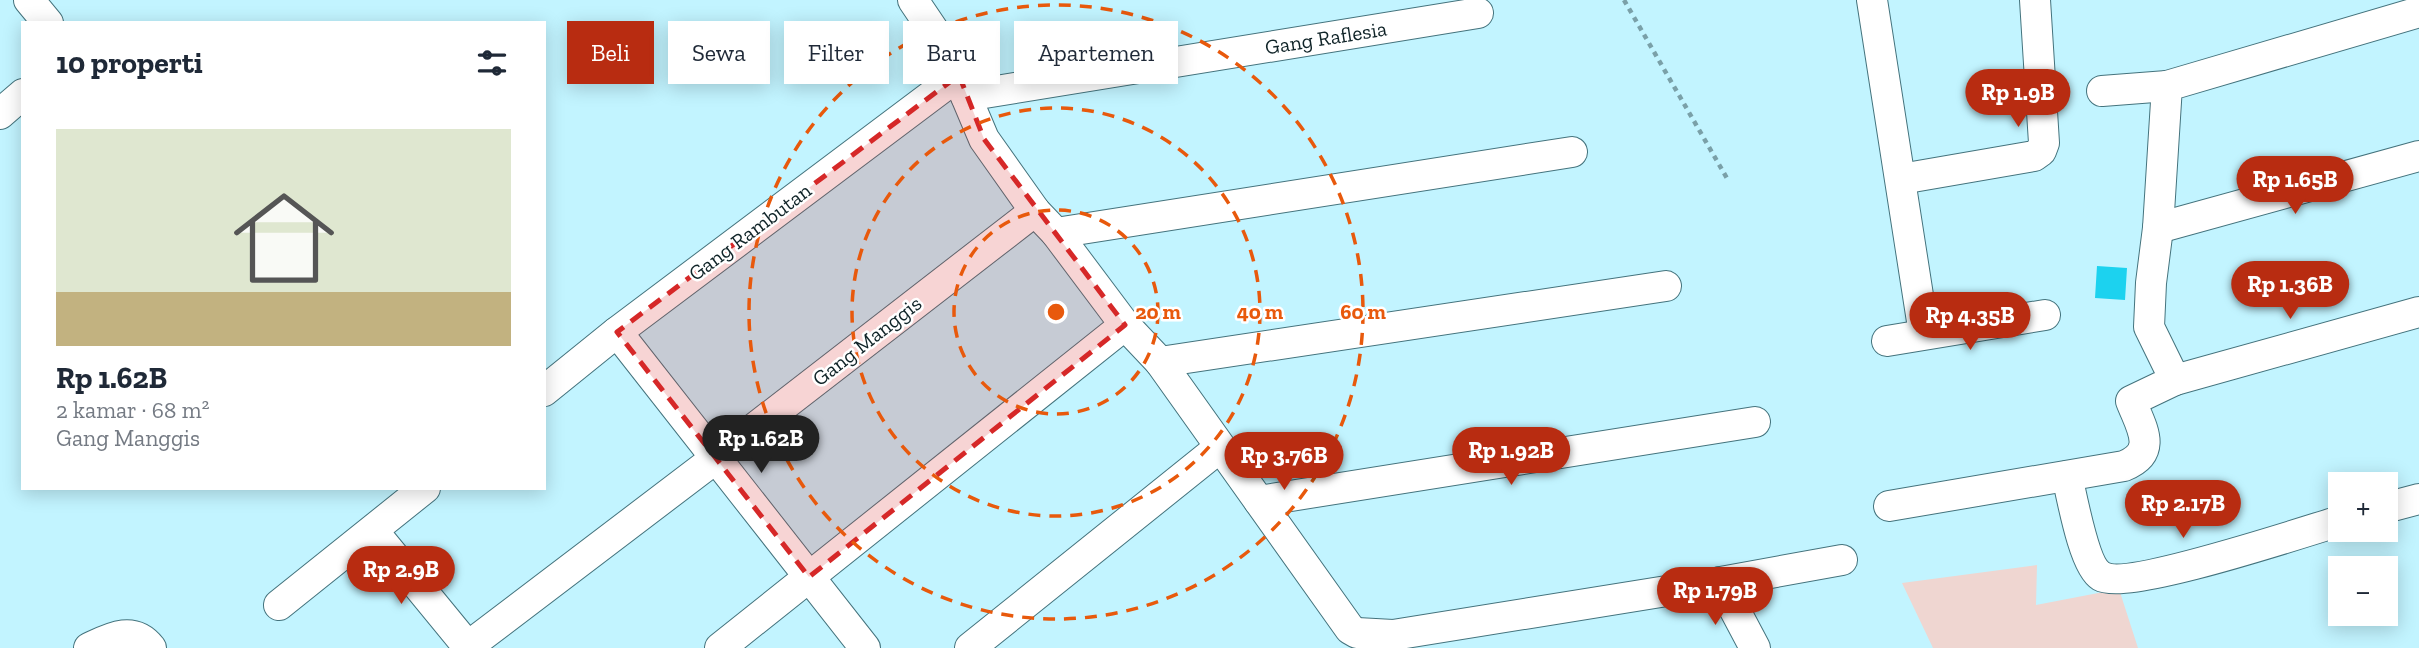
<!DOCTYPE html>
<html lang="id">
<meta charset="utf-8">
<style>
:root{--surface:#fff;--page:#f2f2f3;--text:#1f2937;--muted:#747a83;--line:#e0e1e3;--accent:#b82c11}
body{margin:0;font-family:"Zilla Slab",serif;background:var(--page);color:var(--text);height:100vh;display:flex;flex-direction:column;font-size:26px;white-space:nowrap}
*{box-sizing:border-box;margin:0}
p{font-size:23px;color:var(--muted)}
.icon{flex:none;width:38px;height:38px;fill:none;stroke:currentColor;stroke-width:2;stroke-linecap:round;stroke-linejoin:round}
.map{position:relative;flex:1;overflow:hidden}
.drawer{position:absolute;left:21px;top:21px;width:525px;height:469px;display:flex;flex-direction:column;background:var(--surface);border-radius:0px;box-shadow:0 4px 18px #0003}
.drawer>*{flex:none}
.top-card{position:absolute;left:567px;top:21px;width:665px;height:63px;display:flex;gap:14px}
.tools{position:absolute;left:2328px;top:472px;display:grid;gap:14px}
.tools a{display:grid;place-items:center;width:70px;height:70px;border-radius:0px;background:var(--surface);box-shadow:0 4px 18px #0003;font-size:35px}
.price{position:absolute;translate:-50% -60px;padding:0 16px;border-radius:24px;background:var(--accent);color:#fff;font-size:23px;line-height:46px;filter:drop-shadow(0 2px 4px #0008)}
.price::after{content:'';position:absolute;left:50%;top:42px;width:21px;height:16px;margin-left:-10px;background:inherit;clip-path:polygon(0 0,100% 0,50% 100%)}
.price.selected{background:#222;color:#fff}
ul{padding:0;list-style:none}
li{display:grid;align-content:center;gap:14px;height:371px;padding:0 35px}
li+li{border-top:2px solid var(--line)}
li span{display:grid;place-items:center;height:217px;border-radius:0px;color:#555}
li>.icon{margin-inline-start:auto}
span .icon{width:126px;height:126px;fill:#fffc;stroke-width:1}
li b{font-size:30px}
h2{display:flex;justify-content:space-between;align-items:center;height:84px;padding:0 35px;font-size:30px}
.pill{padding:0 24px;border-radius:0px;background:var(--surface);box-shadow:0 4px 18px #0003;font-size:24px;line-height:63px}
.pill.selected{background:var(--accent);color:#fff}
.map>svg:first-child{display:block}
.green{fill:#efd6d1}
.building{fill:#1cd2ef}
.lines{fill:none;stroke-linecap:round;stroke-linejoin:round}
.street-casing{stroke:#44737d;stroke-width:32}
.path{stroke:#7aa0a8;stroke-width:4.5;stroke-dasharray:5 5;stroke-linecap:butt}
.street{stroke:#fff;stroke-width:30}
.marked{fill:#d62828;fill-opacity:0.2;stroke:#d62828;stroke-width:5;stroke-dasharray:14 9;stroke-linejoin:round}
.ring{fill:none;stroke:#e8590c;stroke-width:3.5;stroke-dasharray:12 9}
.labels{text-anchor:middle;stroke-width:5;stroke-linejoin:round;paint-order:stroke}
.street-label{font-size:21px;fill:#0f2327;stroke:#fff}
.centre{fill:#e8590c;stroke:#fff;stroke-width:3.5}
.ring-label{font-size:21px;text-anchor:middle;font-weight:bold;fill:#e8590c;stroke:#fff;stroke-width:5;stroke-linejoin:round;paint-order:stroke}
</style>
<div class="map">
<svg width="2419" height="648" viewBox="0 0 2419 648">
<rect width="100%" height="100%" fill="#c2f4ff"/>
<polygon class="green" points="2037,565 2036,605 2119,589 2138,648 1933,648 1902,583"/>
<polygon class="building" points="2097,266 2127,268 2125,300 2095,298"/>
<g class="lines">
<defs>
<g id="street">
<polyline points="29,0 48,23"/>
<polyline points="913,0 946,49 984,139 1035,211 1056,233 1125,325 1160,362 1350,629 1357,633 1393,635 1704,585 1842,560"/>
<polyline points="1872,0 1924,334"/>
<polyline points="2102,91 2167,86"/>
<polyline points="966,96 1478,13"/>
<polyline points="0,114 23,94"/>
<polyline points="1901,179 2034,156 2041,151 2044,143 2035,0"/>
<polyline points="2158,228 2419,156"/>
<polyline points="1056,233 1572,152"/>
<polyline points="617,332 865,648"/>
<polyline points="1887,341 2045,315"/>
<polyline points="1160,362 1666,286"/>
<polyline points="2175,380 2419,312"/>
<polyline points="544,391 617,332 959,75"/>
<path d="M 2067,476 C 2072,497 2084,566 2101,576 C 2127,591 2303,532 2340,521"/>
<polyline points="1259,501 1755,422"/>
<path d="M 1889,506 L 2124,466 C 2159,452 2141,427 2131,401 L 2175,380 L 2149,327 L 2151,283 L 2158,228 L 2167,86 L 2419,12"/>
<polyline points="2385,508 2419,499"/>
<polyline points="373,531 469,648"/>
<polyline points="1720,582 1755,648"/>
<polyline points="279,605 425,488"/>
<path d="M 89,648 C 110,638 133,625 151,648"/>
<polyline points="466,648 716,458 1035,211"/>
<polyline points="720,648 1125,325"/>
<polyline points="970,648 1219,448"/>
</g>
</defs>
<use href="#street" class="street-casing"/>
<polyline class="path" points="1624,0 1728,180"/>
<use href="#street" class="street"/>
</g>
<path class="marked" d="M 959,75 L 984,139 L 1125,325 L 809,577 L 617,332 Z"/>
<g class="ring">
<circle cx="1056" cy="312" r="102"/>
<circle cx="1056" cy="312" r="204"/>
<circle cx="1056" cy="312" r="307"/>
</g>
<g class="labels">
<g class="street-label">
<text transform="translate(1326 38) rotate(-9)" y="7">Gang Raflesia</text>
<text transform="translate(750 232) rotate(-37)" y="7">Gang Rambutan</text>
<text transform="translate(867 341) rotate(-38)" y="7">Gang Manggis</text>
</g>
</g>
<circle cx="1056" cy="312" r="10" class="centre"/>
<g class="ring-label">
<text x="1158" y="319">20 m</text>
<text x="1260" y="319">40 m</text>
<text x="1363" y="319">60 m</text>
</g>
</svg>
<div class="tools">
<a>+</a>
<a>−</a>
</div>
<b class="price" style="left:2018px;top:129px">Rp 1.9B</b>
<b class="price" style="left:2295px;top:216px">Rp 1.65B</b>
<b class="price" style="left:2290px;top:321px">Rp 1.36B</b>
<b class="price" style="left:1970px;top:352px">Rp 4.35B</b>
<b class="price selected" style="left:761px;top:475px">Rp 1.62B</b>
<b class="price" style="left:1511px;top:487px">Rp 1.92B</b>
<b class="price" style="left:1284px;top:492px">Rp 3.76B</b>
<b class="price" style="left:2183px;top:540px">Rp 2.17B</b>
<b class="price" style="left:401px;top:606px">Rp 2.9B</b>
<b class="price" style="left:1715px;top:627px">Rp 1.79B</b>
<div class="top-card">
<a class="pill selected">Beli</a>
<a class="pill">Sewa</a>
<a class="pill">Filter</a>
<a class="pill">Baru</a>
<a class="pill">Apartemen</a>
</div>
<section class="drawer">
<h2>10 properti<svg class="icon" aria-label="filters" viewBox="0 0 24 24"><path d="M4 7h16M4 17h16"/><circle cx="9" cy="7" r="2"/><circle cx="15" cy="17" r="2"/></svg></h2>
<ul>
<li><span style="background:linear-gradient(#dfe7d0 75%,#c2b280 0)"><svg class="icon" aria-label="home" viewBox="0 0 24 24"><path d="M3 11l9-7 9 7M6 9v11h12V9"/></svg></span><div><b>Rp 1.62B</b><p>2 kamar · 68 m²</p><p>Gang Manggis</p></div></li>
</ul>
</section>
</div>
